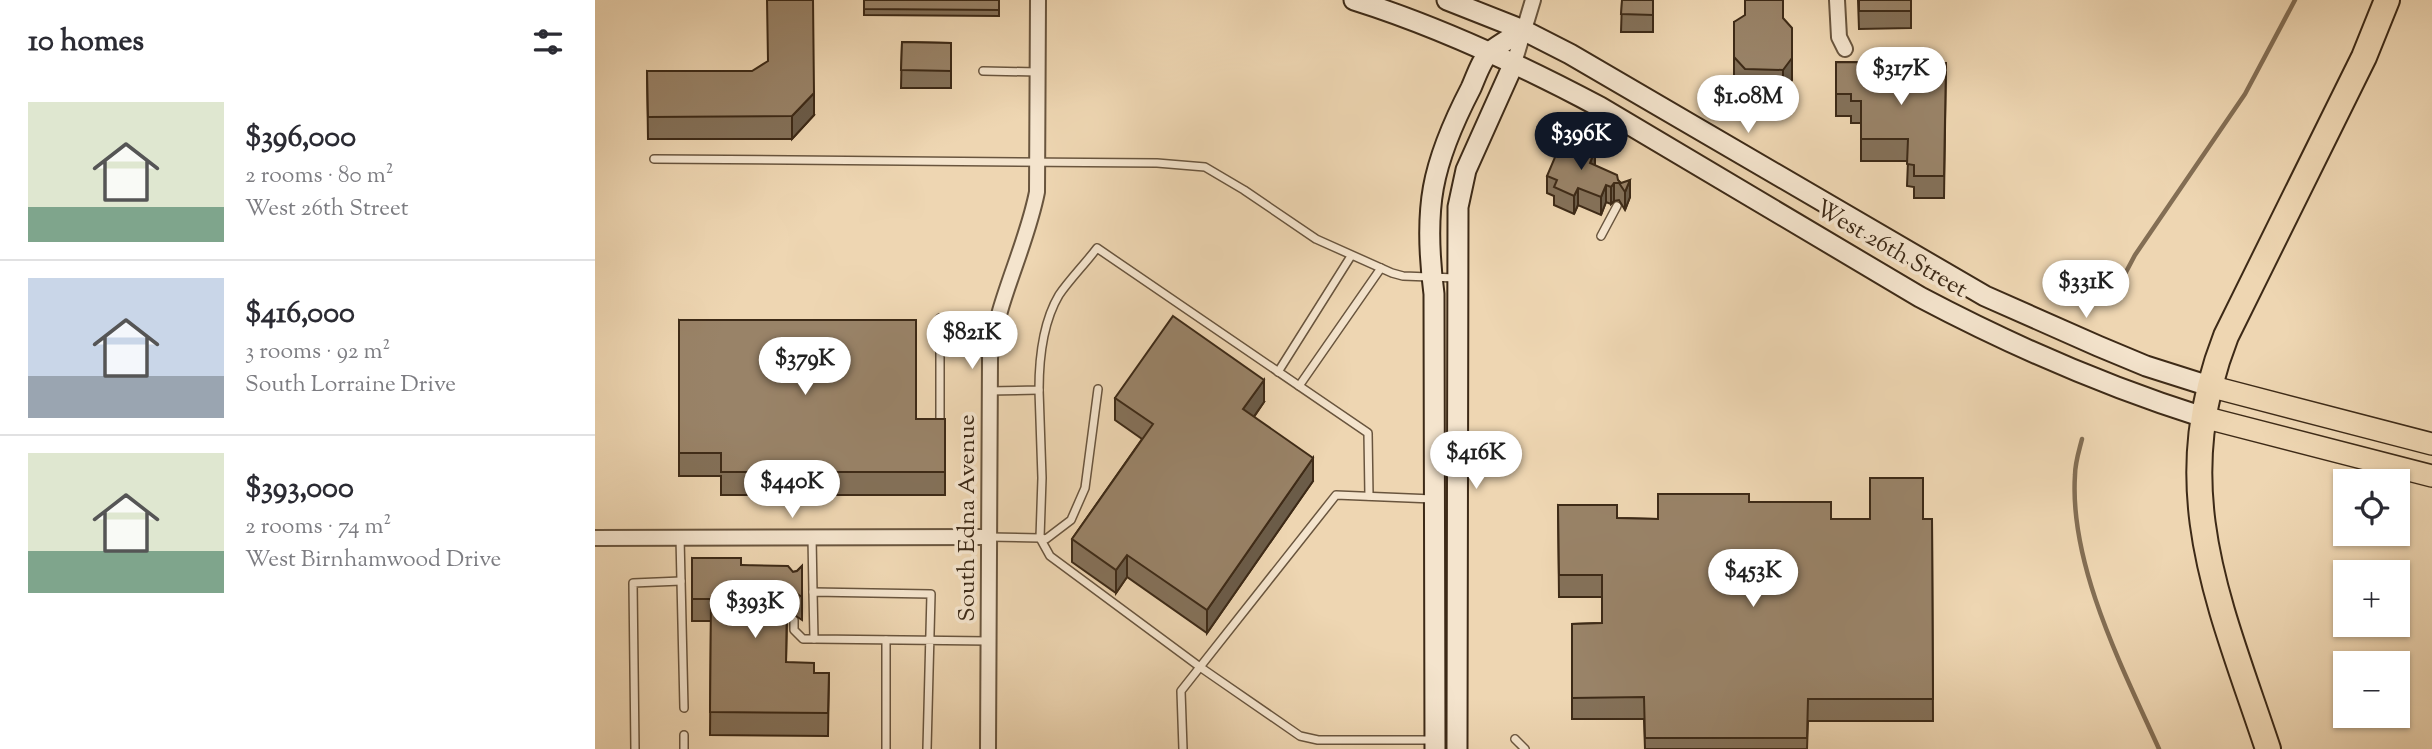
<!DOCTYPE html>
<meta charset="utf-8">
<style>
:root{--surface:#fff;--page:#f2f2f3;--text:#2b2b33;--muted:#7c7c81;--line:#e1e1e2;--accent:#111827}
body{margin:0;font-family:"Sorts Mill Goudy",serif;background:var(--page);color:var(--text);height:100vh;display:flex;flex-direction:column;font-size:26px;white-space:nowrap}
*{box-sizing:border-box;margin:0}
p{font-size:23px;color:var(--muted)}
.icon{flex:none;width:38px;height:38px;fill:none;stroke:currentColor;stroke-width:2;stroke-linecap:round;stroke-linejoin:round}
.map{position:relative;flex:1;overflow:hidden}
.side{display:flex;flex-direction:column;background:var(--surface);width:595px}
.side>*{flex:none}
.controls{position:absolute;left:1738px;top:469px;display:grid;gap:14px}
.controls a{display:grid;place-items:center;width:77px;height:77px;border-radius:0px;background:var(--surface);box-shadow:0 2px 5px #0004;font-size:35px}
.price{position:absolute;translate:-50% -60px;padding:0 16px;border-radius:24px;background:#fff;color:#222;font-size:23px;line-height:46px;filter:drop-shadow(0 2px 4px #0008)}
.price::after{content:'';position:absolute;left:50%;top:42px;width:21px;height:16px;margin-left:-10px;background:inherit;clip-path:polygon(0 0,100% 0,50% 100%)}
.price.current{background:var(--accent);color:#fff}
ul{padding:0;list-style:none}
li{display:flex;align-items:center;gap:21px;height:175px;padding:0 28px}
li+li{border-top:2px solid var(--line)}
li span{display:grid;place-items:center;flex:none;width:196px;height:140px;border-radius:0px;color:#555}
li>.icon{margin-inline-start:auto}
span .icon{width:84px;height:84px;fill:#fffc;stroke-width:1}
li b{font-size:30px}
h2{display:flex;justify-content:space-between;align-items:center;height:84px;padding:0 28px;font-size:30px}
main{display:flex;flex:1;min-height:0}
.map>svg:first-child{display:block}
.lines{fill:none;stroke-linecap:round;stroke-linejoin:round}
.stream{stroke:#836e54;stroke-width:4.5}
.lane-casing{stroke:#69553e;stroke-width:10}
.street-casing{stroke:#69553e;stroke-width:18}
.secondary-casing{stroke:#3d2a17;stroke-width:23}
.primary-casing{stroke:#3d2a17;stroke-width:24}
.highway-casing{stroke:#3d2a17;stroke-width:28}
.lane{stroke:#f4e4cd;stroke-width:7}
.street{stroke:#f4e4cd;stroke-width:14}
.secondary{stroke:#f4e4cd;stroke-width:19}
.primary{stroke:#eed6b2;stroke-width:21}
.highway{stroke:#eed6b2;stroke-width:24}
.wall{fill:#847159;stroke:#3d2a17;stroke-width:2}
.shaded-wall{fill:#6b5c49;stroke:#3d2a17;stroke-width:2}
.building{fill:#998368;stroke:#3d2a17;stroke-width:2}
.labels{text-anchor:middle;stroke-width:7;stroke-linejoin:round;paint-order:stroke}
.street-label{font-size:24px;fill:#3d2a17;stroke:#f4e4cd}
</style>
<main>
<section class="side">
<h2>10 homes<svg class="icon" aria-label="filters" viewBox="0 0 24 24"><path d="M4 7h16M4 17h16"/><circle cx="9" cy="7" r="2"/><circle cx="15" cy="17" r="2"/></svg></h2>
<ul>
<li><span style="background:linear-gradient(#dfe7d0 75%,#7fa58c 0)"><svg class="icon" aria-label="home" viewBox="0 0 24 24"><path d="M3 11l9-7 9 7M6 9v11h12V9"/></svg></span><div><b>$396,000</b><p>2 rooms · 80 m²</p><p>West 26th Street</p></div></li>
<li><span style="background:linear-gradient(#c9d6e8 70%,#9aa5b1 0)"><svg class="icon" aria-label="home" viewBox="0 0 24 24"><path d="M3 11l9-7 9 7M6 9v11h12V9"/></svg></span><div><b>$416,000</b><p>3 rooms · 92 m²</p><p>South Lorraine Drive</p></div></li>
<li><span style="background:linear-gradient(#dfe7d0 70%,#7fa58c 0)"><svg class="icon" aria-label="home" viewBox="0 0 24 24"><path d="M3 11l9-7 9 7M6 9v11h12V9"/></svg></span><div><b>$393,000</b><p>2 rooms · 74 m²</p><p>West Birnhamwood Drive</p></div></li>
</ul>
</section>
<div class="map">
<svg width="1837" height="749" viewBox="0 0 1837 749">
<rect width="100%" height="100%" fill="#eed6b2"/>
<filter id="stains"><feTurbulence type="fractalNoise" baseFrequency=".00286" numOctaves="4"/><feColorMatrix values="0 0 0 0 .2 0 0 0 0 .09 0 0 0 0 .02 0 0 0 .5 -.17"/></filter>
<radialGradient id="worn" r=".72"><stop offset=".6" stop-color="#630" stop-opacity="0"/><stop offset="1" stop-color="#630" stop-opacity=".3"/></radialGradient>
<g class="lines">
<g class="stream">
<polyline points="1524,295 1531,272 1540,255 1650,94 1700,0"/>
<path d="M 1487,439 C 1484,451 1480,463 1480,475 C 1474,565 1528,669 1564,749"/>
</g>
<defs>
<g id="lane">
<polyline points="388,71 443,72"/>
<polyline points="59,159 562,163 610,167 649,190 721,239 797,273 808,276 861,278"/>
<polyline points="1006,236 1022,206"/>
<polyline points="345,318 345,418"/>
<polyline points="683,372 756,256"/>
<polyline points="704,386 786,268"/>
<polyline points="503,389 490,488 476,520 451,539 445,538 455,556 605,667 705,736 723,740 839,740"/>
<path d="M 393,391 L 444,390 C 444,360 448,322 464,295 C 475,279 490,264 502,248 L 773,433 L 774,496"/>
<polyline points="217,537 218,592"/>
<polyline points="394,537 445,538 447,478 444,390"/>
<polyline points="85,538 89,708"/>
<polyline points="199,620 199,630 208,639 219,639"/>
<polyline points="291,640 291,749"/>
<polyline points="920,739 930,749"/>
<polyline points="40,749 38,583 86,581"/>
<polyline points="89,749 89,735"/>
<polyline points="332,749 336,594 218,592 219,639 394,641"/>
<polyline points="588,749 586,691 741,495 838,499"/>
</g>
<g id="street">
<polyline points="1242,0 1244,37 1250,49"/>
<polyline points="919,63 938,0"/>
<polyline points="0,538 394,537"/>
<path d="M 393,749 L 395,358 C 402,300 431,248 442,192 L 443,0"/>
</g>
<g id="secondary">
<path d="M 759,0 C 845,27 926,65 1005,107 L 1325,297 C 1416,345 1509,386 1608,417"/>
<polyline points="852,0 928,30 975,54 1390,296 1503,346 1551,366 1614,386"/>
<path d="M 840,749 L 839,294 C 828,208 836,165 876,88 C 881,77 887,58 896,51 C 906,43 918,37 928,30"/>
<polyline points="862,749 863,207 871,170 919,63"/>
</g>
<g id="primary">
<polyline points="1614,386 1837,444"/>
<polyline points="1608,417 1837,476"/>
</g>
<path id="highway" d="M 1673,749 C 1624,602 1571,490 1631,336 L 1769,57 L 1792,0"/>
</defs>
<use href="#lane" class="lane-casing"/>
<use href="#street" class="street-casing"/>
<use href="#secondary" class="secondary-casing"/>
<use href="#primary" class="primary-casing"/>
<use href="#highway" class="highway-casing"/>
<use href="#lane" class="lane"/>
<use href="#street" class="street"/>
<use href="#secondary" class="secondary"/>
<use href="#primary" class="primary"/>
<use href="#highway" class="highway"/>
</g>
<g class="wall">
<polygon points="269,0 404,0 404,16 269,15"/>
<polygon points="1027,0 1058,0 1058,32 1026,32"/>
<polygon points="1263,0 1316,0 1316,28 1264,29"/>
<polygon points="1188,18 1197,80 1188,93 1150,92 1139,80 1139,22"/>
<polygon points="307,42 356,43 356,88 306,88"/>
<polygon points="1241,62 1351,63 1349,198 1319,198 1319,187 1312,186 1313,161 1266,161 1266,123 1256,123 1256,116 1241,116"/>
<polygon points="52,71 219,115 197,139 53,139"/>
<polygon points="1000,166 1023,180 1035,197 1030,210 1024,200 1019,201 1016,204 1011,202 1006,215 983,205 979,214 959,205 959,196 952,193 952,176"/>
<polygon points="84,320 321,419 350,419 350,495 126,495 126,476 84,476"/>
<polygon points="520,398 669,402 659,417 718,481 612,633 532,577 521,593 477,562 477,539 547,439 520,420"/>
<polygon points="1154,502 1236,519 1337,519 1338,721 1213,721 1212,749 1050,749 1049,719 977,719 977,624 1007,623 1007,597 964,597 963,505 1022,518 1063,519"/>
<polygon points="97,558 198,572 202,571 207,566 207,620 198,614 192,620 191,662 219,673 234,673 233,736 115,735 116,621 97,621"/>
</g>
<g class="shaded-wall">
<polygon points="1197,28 1197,80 1188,93 1188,70"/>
<polygon points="219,93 219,115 197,139 197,116"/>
<polygon points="1000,150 1000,167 995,163"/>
<polygon points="1035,180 1035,197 1030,210 1030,192"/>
<polygon points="1019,183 1019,201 1016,204 1016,187"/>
<polygon points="1011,185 1011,202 1006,215 1006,197"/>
<polygon points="983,188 983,205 979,214 979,196"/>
<polygon points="669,380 669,402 648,432 648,409"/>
<polygon points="718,458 718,481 612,633 612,610"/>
<polygon points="532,555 532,577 521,593 521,570"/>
<polygon points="198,591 198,614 192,620 192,597"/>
</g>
<g class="building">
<polygon points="172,0 218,0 219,93 197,116 53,117 52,71 157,71 173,61"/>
<polygon points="269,0 404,0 404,10 269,9"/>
<polygon points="1027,0 1058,0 1058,15 1026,14"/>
<polygon points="1150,0 1188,0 1188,18 1197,28 1197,58 1188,70 1150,69 1139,57 1139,22 1150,15"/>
<rect x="1264" y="0" width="52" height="11"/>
<polygon points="307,42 356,43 356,71 306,70"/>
<polygon points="1241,62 1351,63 1349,176 1319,176 1319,165 1312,164 1313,139 1266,139 1266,101 1256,101 1256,94 1241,94"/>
<polygon points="979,141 1000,150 995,163 1022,175 1023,180 1026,183 1035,180 1030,192 1024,183 1019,183 1016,187 1011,185 1006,197 983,188 979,196 959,187 962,180 952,176 963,150 973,155"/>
<polygon points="578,316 669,380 648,409 718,458 612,610 532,555 521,570 477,539 558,424 520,398"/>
<polygon points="84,320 321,320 321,419 350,419 350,472 126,472 126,453 84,453"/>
<polygon points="1275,478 1328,478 1328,519 1337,519 1338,699 1213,699 1212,738 1050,738 1049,697 977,698 977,624 1007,623 1007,575 964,575 963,505 1022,505 1022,518 1063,519 1063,494 1154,494 1154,502 1236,502 1236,519 1275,519"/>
<polygon points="97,558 146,558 146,565 193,566 198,572 202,571 207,566 207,597 198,591 192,597 191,662 219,663 219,673 234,673 233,713 115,712 116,599 97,599"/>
</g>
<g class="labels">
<g class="street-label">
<text transform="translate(1297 248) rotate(30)" y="8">West 26th Street</text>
<text transform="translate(371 518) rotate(-90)" y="8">South Edna Avenue</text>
</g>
</g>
<rect width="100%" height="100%" filter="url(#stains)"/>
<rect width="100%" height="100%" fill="url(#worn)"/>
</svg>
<div class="controls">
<a><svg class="icon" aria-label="locate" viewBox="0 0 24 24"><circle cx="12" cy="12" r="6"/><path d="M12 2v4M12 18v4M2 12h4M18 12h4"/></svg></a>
<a>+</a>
<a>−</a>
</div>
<b class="price" style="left:1306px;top:107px">$317K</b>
<b class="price" style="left:1153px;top:135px">$1.08M</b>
<b class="price current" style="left:986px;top:172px">$396K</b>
<b class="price" style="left:1491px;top:320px">$331K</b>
<b class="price" style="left:377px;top:371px">$821K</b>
<b class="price" style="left:210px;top:397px">$379K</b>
<b class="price" style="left:881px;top:491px">$416K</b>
<b class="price" style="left:197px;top:520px">$440K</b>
<b class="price" style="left:1158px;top:609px">$453K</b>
<b class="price" style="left:160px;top:640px">$393K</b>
</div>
</main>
